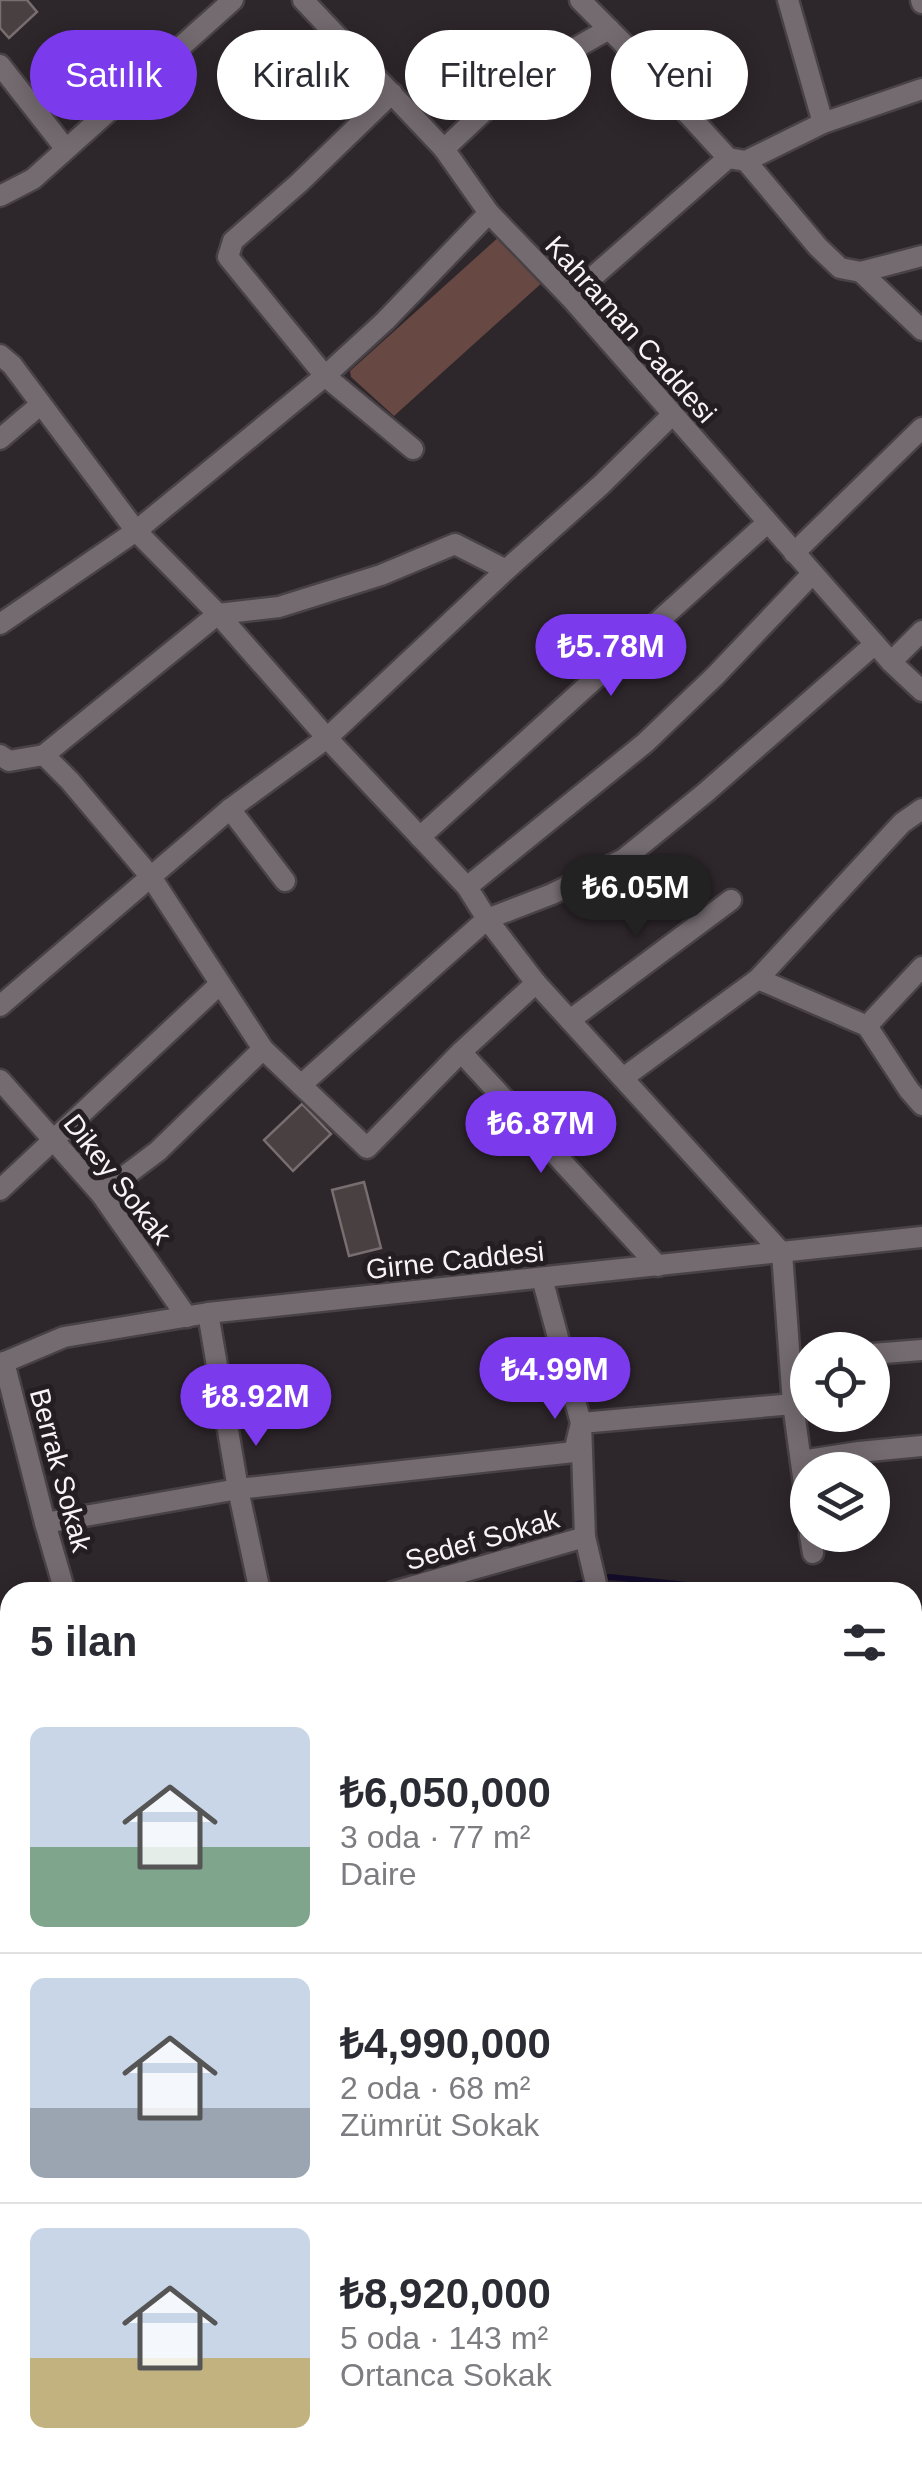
<!DOCTYPE html>
<html lang="tr">
<meta charset="utf-8">
<style>
:root{--surface:#fff;--page:#f2f2f3;--text:#2b2b33;--muted:#7c7c81;--line:#e1e1e2;--accent:#7c3aed}
body{margin:0;font-family:Arial,sans-serif;background:var(--page);color:var(--text);height:100vh;display:flex;flex-direction:column;font-size:38px;white-space:nowrap}
*{box-sizing:border-box;margin:0}
p{font-size:32px;color:var(--muted)}
.icon{flex:none;width:55px;height:55px;fill:none;stroke:currentColor;stroke-width:2;stroke-linecap:round;stroke-linejoin:round}
.map{position:relative;flex:1;overflow:hidden}
.sheet{position:absolute;left:0px;top:1582px;width:922px;height:892px;display:flex;flex-direction:column;background:var(--surface);border-radius:30px 30px 0 0;box-shadow:0 5px 25px #0003}
.sheet>*{flex:none}
.banner{position:absolute;left:30px;top:30px;width:862px;height:90px;display:flex;gap:20px}
.tools{position:absolute;left:790px;top:1332px;display:grid;gap:20px}
.tools a{display:grid;place-items:center;width:100px;height:100px;border-radius:50%;background:var(--surface);box-shadow:0 5px 25px #0003;font-size:50px}
.price{position:absolute;translate:-50% -85px;padding:0 22px;border-radius:35px;background:var(--accent);color:#fff;font-size:32px;line-height:65px;filter:drop-shadow(0 2px 5px #0008)}
.price::after{content:'';position:absolute;left:50%;top:60px;width:30px;height:22px;margin-left:-15px;background:inherit;clip-path:polygon(0 0,100% 0,50% 100%)}
.price.selected{background:#222;color:#fff}
ul{padding:0;list-style:none}
li{display:flex;align-items:center;gap:30px;height:250px;padding:0 30px}
li+li{border-top:2px solid var(--line)}
li span{display:grid;place-items:center;flex:none;width:280px;height:200px;border-radius:15px;color:#555}
li>.icon{margin-inline-start:auto}
span .icon{width:120px;height:120px;fill:#fffc;stroke-width:1}
li b{font-size:42px}
h2{display:flex;justify-content:space-between;align-items:center;height:120px;padding:0 30px;font-size:42px}
.pill{padding:0 35px;border-radius:45px;background:var(--surface);box-shadow:0 5px 25px #0003;font-size:35px;line-height:90px}
.pill.selected{background:var(--accent);color:#fff}
.map>svg:first-child{display:block}
.green{fill:#674842}
.lines{fill:none;stroke-linecap:round;stroke-linejoin:round}
.stream{stroke:#140d2b;stroke-width:6}
.building{fill:#494042;stroke:#786e70;stroke-width:2.5}
.minor-casing{stroke:#484145;stroke-width:25}
.tertiary-casing{stroke:#484145;stroke-width:30}
.minor{stroke:#746b70;stroke-width:20}
.tertiary{stroke:#746b70;stroke-width:25}
.labels{text-anchor:middle;stroke-width:10;stroke-linejoin:round;paint-order:stroke}
.street-label{font-size:28px;fill:#f8f3f6;stroke:#241d21}
</style>
<div class="map">
<svg width="922" height="2474" viewBox="0 0 922 2474">
<rect width="100%" height="100%" fill="#2d262b"/>
<g class="green">
<polygon points="501,235 544,281 394,416 351,377 350,371"/>
<polygon points="10,2316 10,2388 0,2396 0,2325"/>
</g>
<g class="lines">
<g class="stream">
<polyline points="560,1592 569,1586 610,1577 754,1592"/>
<polyline points="912,1610 922,1611"/>
<polyline points="0,2307 10,2298"/>
</g>
</g>
<g class="building">
<polygon points="0,0 27,0 37,12 9,38 0,28"/>
<polygon points="302,1104 331,1134 293,1171 264,1140"/>
<polygon points="364,1182 381,1248 349,1256 332,1190"/>
<polygon points="0,1935 10,1945 10,1997 0,1988"/>
<polygon points="591,2465 621,2465 632,2473 588,2474 586,2472"/>
</g>
<g class="lines">
<defs>
<g id="minor">
<polyline points="303,0 444,149 489,213 570,297 891,662 922,691"/>
<polyline points="580,0 622,42 728,158"/>
<polyline points="788,0 823,123"/>
<polyline points="921,0 922,3"/>
<polyline points="0,65 65,148"/>
<polyline points="392,93 299,183 233,241 228,257 325,376 413,449"/>
<polyline points="444,149 514,83 609,29"/>
<polyline points="746,161 818,247 840,268 861,272 922,256"/>
<polyline points="0,196 33,179 233,0"/>
<polyline points="861,272 922,330"/>
<polyline points="570,297 728,158 746,161 823,123 922,89"/>
<polyline points="0,355 12,365 136,531 218,614 327,738 467,887 487,919 536,983 782,1253 793,1404 808,1513"/>
<polyline points="0,439 40,405"/>
<polyline points="794,553 922,428"/>
<polyline points="0,624 136,531 325,376 385,321 489,213"/>
<polyline points="891,662 922,631"/>
<polyline points="0,755 9,761 44,755 70,781 151,877 263,1049 367,1148 461,1052 536,983"/>
<polyline points="44,755 218,614 279,607 381,575 455,544 506,570"/>
<polyline points="230,809 285,881"/>
<polyline points="420,837 767,523"/>
<polyline points="467,887 645,743 715,676 812,574"/>
<polyline points="758,979 867,1026 909,1090 922,1105"/>
<polyline points="0,1006 230,809 327,738 506,570 601,485 672,415"/>
<polyline points="570,1020 731,900"/>
<polyline points="867,1026 922,967"/>
<polyline points="461,1052 658,1266"/>
<polyline points="623,1078 758,979 902,823 922,809"/>
<polyline points="0,1080 101,1194 187,1317"/>
<polyline points="301,1085 487,919 552,894 624,859 705,793 875,644"/>
<polyline points="0,1190 220,984"/>
<polyline points="101,1194 158,1151 263,1049"/>
<polyline points="542,1278 581,1423 585,1537 598,1592"/>
<polyline points="208,1313 238,1489 260,1592"/>
<polyline points="872,1354 922,1350"/>
<polyline points="4,1362 45,1523 65,1592"/>
<polyline points="0,1364 64,1337 208,1313 922,1237"/>
<polyline points="801,1461 859,1452 922,1446"/>
<polyline points="45,1523 238,1489 574,1452 581,1423 793,1404"/>
<polyline points="810,1535 813,1553"/>
<polyline points="393,1592 585,1537"/>
<polyline points="912,1648 922,1650"/>
<polyline points="0,1650 10,1643"/>
<polyline points="0,1765 10,1759"/>
<polyline points="912,1840 922,1824"/>
<polyline points="0,1878 10,1870"/>
<polyline points="912,2007 922,2010"/>
<polyline points="0,2065 10,2076"/>
<polyline points="0,2203 10,2214"/>
<polyline points="0,2272 10,2262"/>
<polyline points="0,2404 10,2397"/>
<polyline points="912,2455 922,2440"/>
<polyline points="250,2465 262,2474"/>
<polyline points="156,2474 166,2465"/>
<polyline points="436,2474 443,2465"/>
<polyline points="674,2474 680,2465"/>
</g>
<g id="tertiary">
<polyline points="0,1907 10,1916"/>
<polyline points="912,2190 922,2193"/>
</g>
</defs>
<use href="#minor" class="minor-casing"/>
<use href="#tertiary" class="tertiary-casing"/>
<use href="#minor" class="minor"/>
<use href="#tertiary" class="tertiary"/>
</g>
<g class="labels">
<g class="street-label">
<text transform="translate(631 329) rotate(48)" y="10">Kahraman Caddesi</text>
<text transform="translate(118 1179) rotate(52)" y="10">Dikey Sokak</text>
<text transform="translate(455 1260) rotate(-6)" y="10">Girne Caddesi</text>
<text transform="translate(61 1470) rotate(75)" y="10">Berrak Sokak</text>
<text transform="translate(482 1539) rotate(-16)" y="10">Sedef Sokak</text>
</g>
</g>
</svg>
<div class="tools">
<a><svg class="icon" aria-label="locate" viewBox="0 0 24 24"><circle cx="12" cy="12" r="6"/><path d="M12 2v4M12 18v4M2 12h4M18 12h4"/></svg></a>
<a><svg class="icon" aria-label="layers" viewBox="0 0 24 24"><path d="M12 4l9 5-9 5-9-5zM3 14l9 5 9-5"/></svg></a>
</div>
<b class="price" style="left:611px;top:699px">₺5.78M</b>
<b class="price selected" style="left:636px;top:940px">₺6.05M</b>
<b class="price" style="left:541px;top:1176px">₺6.87M</b>
<b class="price" style="left:555px;top:1422px">₺4.99M</b>
<b class="price" style="left:256px;top:1449px">₺8.92M</b>
<div class="banner">
<a class="pill selected">Satılık</a>
<a class="pill">Kiralık</a>
<a class="pill">Filtreler</a>
<a class="pill">Yeni</a>
</div>
<section class="sheet">
<h2>5 ilan<svg class="icon" aria-label="filters" viewBox="0 0 24 24"><path d="M4 7h16M4 17h16"/><circle cx="9" cy="7" r="2"/><circle cx="15" cy="17" r="2"/></svg></h2>
<ul>
<li><span style="background:linear-gradient(#c9d6e8 60%,#7fa58c 0)"><svg class="icon" aria-label="home" viewBox="0 0 24 24"><path d="M3 11l9-7 9 7M6 9v11h12V9"/></svg></span><div><b>₺6,050,000</b><p>3 oda · 77 m²</p><p>Daire</p></div></li>
<li><span style="background:linear-gradient(#c9d6e8 65%,#9aa5b1 0)"><svg class="icon" aria-label="home" viewBox="0 0 24 24"><path d="M3 11l9-7 9 7M6 9v11h12V9"/></svg></span><div><b>₺4,990,000</b><p>2 oda · 68 m²</p><p>Zümrüt Sokak</p></div></li>
<li><span style="background:linear-gradient(#c9d6e8 65%,#c2b280 0)"><svg class="icon" aria-label="home" viewBox="0 0 24 24"><path d="M3 11l9-7 9 7M6 9v11h12V9"/></svg></span><div><b>₺8,920,000</b><p>5 oda · 143 m²</p><p>Ortanca Sokak</p></div></li>
</ul>
</section>
</div>
